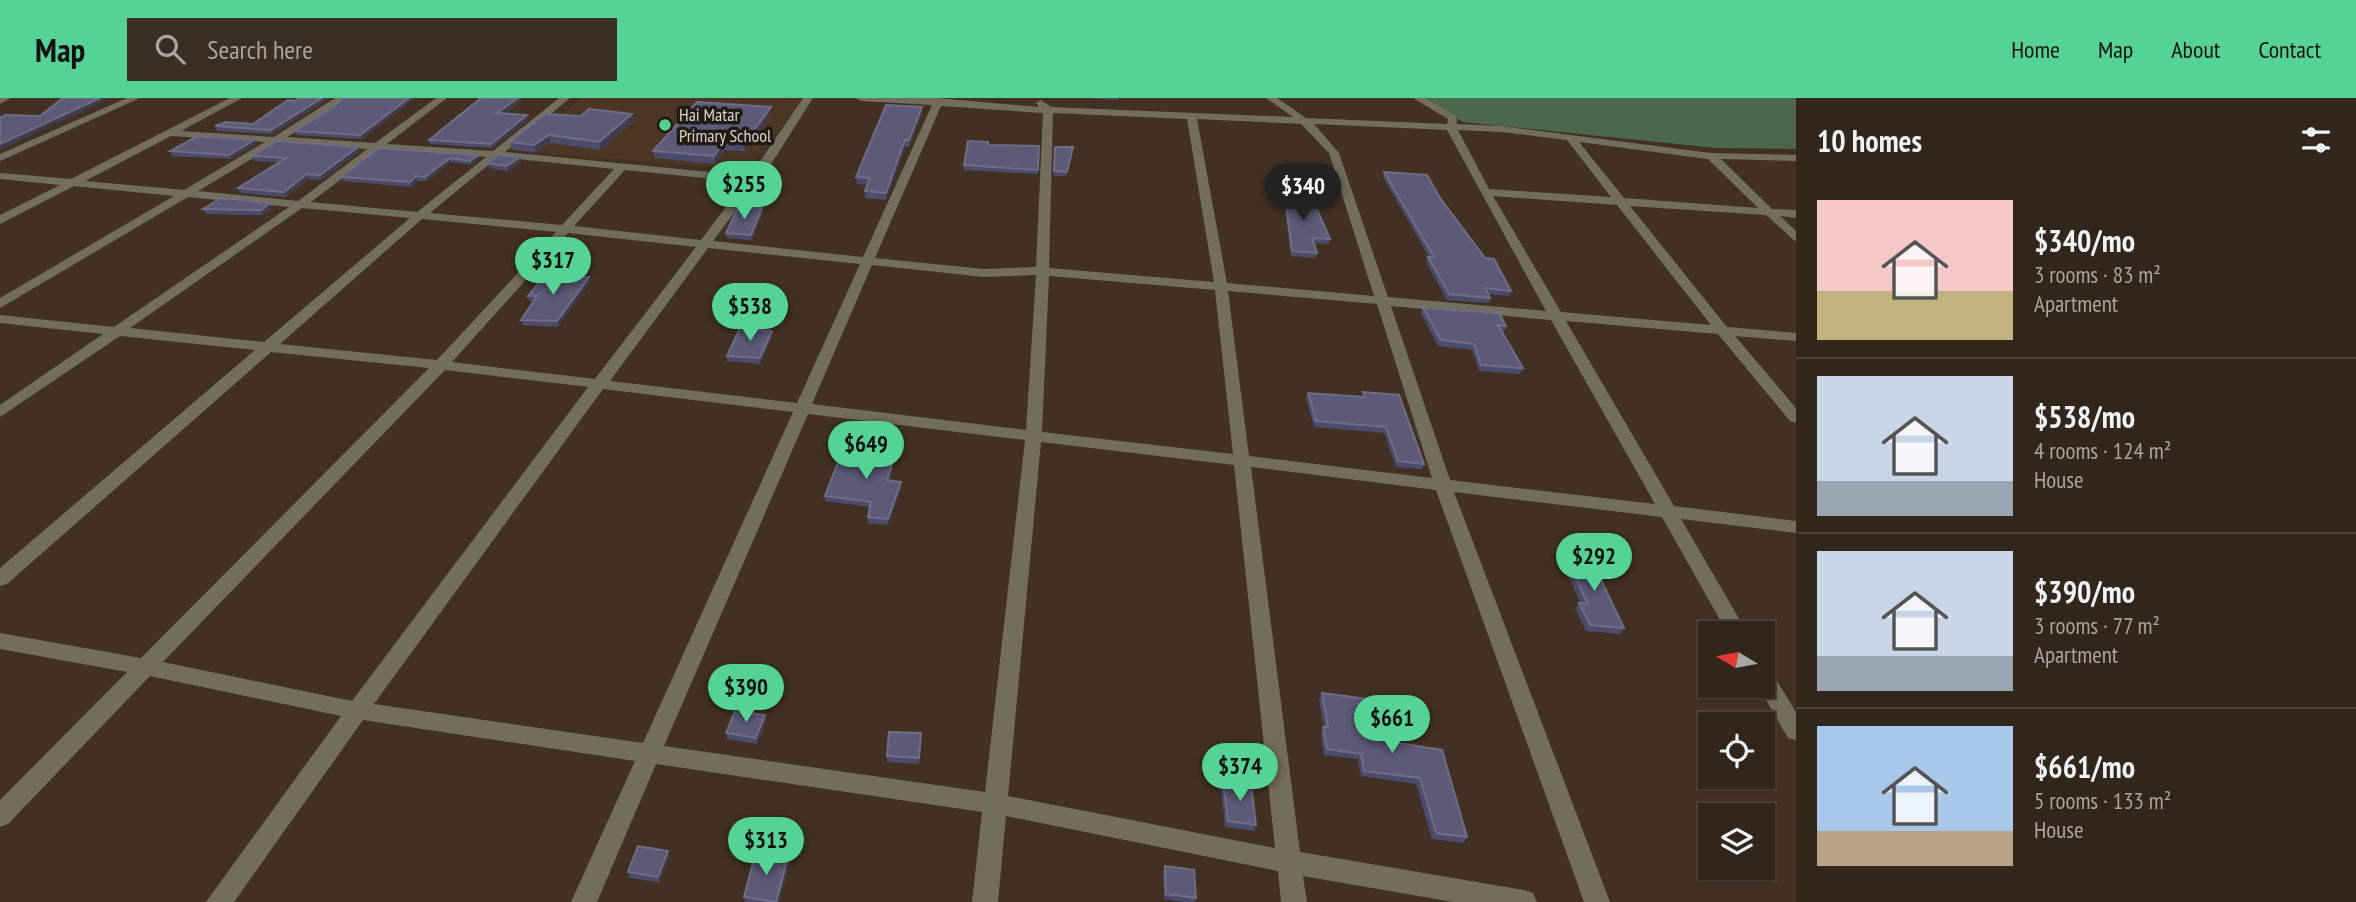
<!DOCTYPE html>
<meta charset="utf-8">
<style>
:root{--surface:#32251a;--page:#3a2d23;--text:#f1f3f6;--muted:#a8a5a2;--line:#4d4239;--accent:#54d395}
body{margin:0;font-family:"PT Sans Narrow",sans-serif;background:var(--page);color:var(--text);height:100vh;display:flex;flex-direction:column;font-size:26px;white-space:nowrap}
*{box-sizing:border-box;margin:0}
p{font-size:23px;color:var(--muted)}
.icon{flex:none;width:38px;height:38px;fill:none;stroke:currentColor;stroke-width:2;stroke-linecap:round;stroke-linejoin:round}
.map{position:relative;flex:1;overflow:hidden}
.sheet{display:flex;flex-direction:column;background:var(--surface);width:560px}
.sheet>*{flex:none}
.needle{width:46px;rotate:280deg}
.fabs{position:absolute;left:1698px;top:523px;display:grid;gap:14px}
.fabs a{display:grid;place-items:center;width:77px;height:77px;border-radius:0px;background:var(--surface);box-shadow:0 2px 5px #0004,0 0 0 2px var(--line);font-size:35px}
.price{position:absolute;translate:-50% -60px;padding:0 16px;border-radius:24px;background:var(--accent);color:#111;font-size:23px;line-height:46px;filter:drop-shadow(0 2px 4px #0008)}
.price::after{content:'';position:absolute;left:50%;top:42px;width:21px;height:16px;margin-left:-10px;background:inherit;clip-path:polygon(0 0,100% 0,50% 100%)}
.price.current{background:#222;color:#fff}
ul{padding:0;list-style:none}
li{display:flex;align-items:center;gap:21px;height:175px;padding:0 21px}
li+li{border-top:2px solid var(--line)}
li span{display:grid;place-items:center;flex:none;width:196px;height:140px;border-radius:0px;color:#555}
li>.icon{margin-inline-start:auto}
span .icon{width:84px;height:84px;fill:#fffc;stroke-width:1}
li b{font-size:30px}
h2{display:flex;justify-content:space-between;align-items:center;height:84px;padding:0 21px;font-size:30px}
header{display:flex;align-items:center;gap:42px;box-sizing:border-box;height:98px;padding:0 35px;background:var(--accent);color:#111}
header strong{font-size:33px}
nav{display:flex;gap:38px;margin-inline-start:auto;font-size:24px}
.search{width:490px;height:63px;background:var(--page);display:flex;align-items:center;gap:18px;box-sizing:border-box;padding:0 24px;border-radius:0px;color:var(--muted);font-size:26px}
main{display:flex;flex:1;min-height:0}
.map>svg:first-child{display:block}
.built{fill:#4c3623}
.green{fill:#4b674e}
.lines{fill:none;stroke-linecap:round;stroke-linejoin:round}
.minor{fill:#736d5b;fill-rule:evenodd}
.wall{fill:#4b4b6e}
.shaded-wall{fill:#413b4c}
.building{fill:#5b5a78;stroke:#6f6c84;stroke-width:2}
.poi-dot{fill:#54d395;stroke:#221b15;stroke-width:2.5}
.labels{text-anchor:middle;stroke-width:7;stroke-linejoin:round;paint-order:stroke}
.far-poi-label{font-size:18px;fill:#ddd2c9;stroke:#221b15;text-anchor:start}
</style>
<header>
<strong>Map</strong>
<div class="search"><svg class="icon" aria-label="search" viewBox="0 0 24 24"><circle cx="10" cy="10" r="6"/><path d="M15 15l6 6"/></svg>Search here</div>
<nav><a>Home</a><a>Map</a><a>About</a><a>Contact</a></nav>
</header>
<main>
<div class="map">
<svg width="1796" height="804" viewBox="0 0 1796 804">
<rect width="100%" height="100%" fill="#423123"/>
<polygon class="built" points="581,0 783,0 801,1 750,72 517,53"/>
<polygon class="green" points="1419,0 1796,0 1796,51 1716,50 1463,24"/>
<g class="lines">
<g class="minor">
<polygon points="0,0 11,0 0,6"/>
<polygon points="127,0 140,0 0,63 0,56"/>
<path d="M 230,0 L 242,0 L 181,33 L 274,39 L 335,0 L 345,0 L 334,11 L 287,39 L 375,45 L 436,0 L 447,0 L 387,46 L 493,53 L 559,0 L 570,0 L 505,54 L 750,78 L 803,0 L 813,0 L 775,60 L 713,143 L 863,159 L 932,7 L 861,3 L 856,0 L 937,0 L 1039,9 L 1036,5 L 1041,2 L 1051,9 L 1293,19 L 1266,0 L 1277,0 L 1306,20 L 1447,26 L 1448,21 L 1413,0 L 1425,0 L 1456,18 L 1457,26 L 1501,28 L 1711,55 L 1796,57 L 1796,63 L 1721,61 L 1772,111 L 1796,112 L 1796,120 L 1780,118 L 1796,133 L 1796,144 L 1766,117 L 1630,108 L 1727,229 L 1796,235 L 1796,243 L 1735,238 L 1796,310 L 1796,325 L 1790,323 L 1718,236 L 1566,223 L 1674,408 L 1796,423 L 1796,435 L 1681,421 L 1748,536 L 1728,536 L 1662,419 L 1454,394 L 1610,804 L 1584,804 L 1436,392 L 1251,369 L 1300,754 L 1524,792 L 1533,795 L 1537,804 L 1453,804 L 1303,778 L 1307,804 L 1281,804 L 1278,773 L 1006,718 L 998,804 L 972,804 L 982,714 L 656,666 L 597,804 L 571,804 L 635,663 L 363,622 L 234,804 L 206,804 L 341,618 L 150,578 L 8,726 L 0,729 L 0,702 L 127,574 L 0,551 L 0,535 L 141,560 L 429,270 L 271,254 L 7,486 L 0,488 L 0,470 L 255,252 L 120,238 L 0,319 L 0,307 L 103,236 L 0,225 L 0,217 L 114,229 L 289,109 L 188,99 L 0,210 L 0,200 L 174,98 L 74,88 L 0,126 L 0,117 L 60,87 L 0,81 L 0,75 L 71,81 ZM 941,8 L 1043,15 L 1036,169 L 984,171 L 875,160 ZM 1053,15 L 1187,21 L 1214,184 L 1049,170 ZM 1197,21 L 1301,26 L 1329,55 L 1374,198 L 1227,185 ZM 1314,26 L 1447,32 L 1546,213 L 1388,199 L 1339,55 ZM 1458,32 L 1501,34 L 1567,42 L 1611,99 L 1489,91 ZM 171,38 L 265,44 L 184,92 L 85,83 ZM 1579,44 L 1708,61 L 1758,110 L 1624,100 ZM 278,45 L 367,51 L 298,103 L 198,93 ZM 380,52 L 486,59 L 417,114 L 311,104 ZM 498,59 L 614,71 L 562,127 L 430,115 ZM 625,72 L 745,84 L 701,142 L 574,128 ZM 1493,98 L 1617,107 L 1711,227 L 1561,214 ZM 302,110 L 410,120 L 264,244 L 130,230 ZM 422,121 L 556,134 L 437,262 L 280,246 ZM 568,135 L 696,149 L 595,281 L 452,264 ZM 708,150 L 860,166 L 797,305 L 610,283 ZM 872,167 L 984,179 L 1036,177 L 1026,332 L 812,306 ZM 1049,178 L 1215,192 L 1233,356 L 1042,334 ZM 1228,193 L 1377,206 L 1432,380 L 1249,358 ZM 1391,208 L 1551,222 L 1655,406 L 1450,382 ZM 445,272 L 588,289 L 352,603 L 163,564 ZM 603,291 L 793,314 L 643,645 L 374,606 ZM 808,316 L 1025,342 L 985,694 L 664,648 ZM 1041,344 L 1234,367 L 1275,750 L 1008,698 Z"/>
<polygon points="1762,568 1769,570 1796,614 1796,642 1788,640 1758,588 1762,588"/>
</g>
</g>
<g class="wall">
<polygon points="299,0 330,0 273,36 217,33 215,28 253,26"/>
<polygon points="343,0 415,0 362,41 296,37 294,33 334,9"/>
<polygon points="1084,0 1119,0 1118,2"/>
<polygon points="522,2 504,16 528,22 492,50 430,46 429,42"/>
<polygon points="771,9 771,16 745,53 725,52 715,66 655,60 653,53"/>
<polygon points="922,9 922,15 909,49 905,49 886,102 865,100 865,93 867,87 857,86 856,79"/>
<polygon points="545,16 634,23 600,52 550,45 536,54 512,52 510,44"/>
<polygon points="254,42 256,46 231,61 172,58 170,53"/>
<polygon points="988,47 1039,48 1038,76 964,72 964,67"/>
<polygon points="1055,49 1072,53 1066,78 1054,78"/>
<polygon points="379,50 478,57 479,61 472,67 451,64 427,83 418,83 411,89 343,83 341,79"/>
<polygon points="360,53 322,82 309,81 286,99 240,95 238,90 279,64 254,63 252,58"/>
<polygon points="521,64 508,73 489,70 488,65"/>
<polygon points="1384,74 1440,100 1511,193 1509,198 1488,196 1490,200 1488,205 1447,202 1426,164 1428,159 1429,159 1383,79"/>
<polygon points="1284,90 1300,105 1330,141 1329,146 1314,145 1317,155 1315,160 1291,158 1283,95"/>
<polygon points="270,105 272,110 263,117 206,116 203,111"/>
<polygon points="763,115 751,142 727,140 726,135"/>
<polygon points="590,184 558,229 523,227 521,222 534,203 529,203 528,198"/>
<polygon points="1423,210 1506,228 1504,233 1502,233 1523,270 1520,276 1479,273 1472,252 1438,248 1421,215"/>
<polygon points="772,233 772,238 760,266 727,263 727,258"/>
<polygon points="1363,294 1424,366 1422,371 1396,369 1384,335 1314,329 1306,300 1308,295 1362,299"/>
<polygon points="895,362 889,382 901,384 901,389 888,427 868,425 868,419 870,409 825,403 825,398"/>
<polygon points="1566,460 1624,530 1620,536 1586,533 1575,511 1579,505 1581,506 1563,465"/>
<polygon points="1322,595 1392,644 1467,739 1463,745 1432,741 1416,686 1361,678 1358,661 1324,657 1321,635 1323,629 1324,629 1319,601"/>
<polygon points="765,617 766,623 757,646 727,641 726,635"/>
<polygon points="921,635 919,666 887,664 887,658"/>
<polygon points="1223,682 1256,727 1254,733 1225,729 1221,688"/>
<polygon points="668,753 669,758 660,784 630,780 628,774"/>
<polygon points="789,765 779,804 745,804 744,799"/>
<polygon points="1165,768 1196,800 1194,804 1184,804 1164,801 1163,774"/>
</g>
<g class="shaded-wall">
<polygon points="100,0 111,0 0,52 0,46"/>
<polygon points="322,0 330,0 273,36 271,32"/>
<polygon points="409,0 415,0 362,41 360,37"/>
<polygon points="518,0 522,0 522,2 499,20 497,15"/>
<polygon points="771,9 771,16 745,53 744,46"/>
<polygon points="922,9 922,15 909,49 909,42"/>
<polygon points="632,16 634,23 600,52 599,44"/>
<polygon points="527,17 528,22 492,50 491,46"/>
<polygon points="549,37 550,45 536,54 534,47"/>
<polygon points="254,42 256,46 231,61 229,57"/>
<polygon points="905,42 905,49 886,102 886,95"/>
<polygon points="724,44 725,52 715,66 714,58"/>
<polygon points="358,49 360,53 322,82 320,77"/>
<polygon points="478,57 479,61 472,67 470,63"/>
<polygon points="520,59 521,64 508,73 507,68"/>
<polygon points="450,60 451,64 427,83 425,79"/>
<polygon points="307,76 309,81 286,99 284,94"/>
<polygon points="416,78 418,83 411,89 410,84"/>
<polygon points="270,105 272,110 263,117 261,112"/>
<polygon points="762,110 763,115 751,142 751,137"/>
<polygon points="589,179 590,184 558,229 557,223"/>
<polygon points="772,233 772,238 760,266 760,260"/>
<polygon points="895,357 895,362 888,387 887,382"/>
<polygon points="901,384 901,389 888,427 888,421"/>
<polygon points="765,617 766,623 757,646 756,640"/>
<polygon points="668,753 669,758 660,784 658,779"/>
<polygon points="788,759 789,765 779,804 776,804"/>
</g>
<g class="building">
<polygon points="63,0 100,0 0,46 0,20 5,17 40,18"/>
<polygon points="299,0 322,0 271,32 215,28 226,24 253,26 288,2 295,3"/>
<polygon points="343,0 409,0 360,37 294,33 334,9"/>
<polygon points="481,0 518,0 497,15 527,17 491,46 429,42"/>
<polygon points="697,4 771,9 744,46 724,44 714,58 653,53"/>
<polygon points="886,7 922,9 909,42 905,42 886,95 865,93 870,80 856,79"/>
<polygon points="589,11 632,16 599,44 549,37 534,47 510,44 545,16 581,18"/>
<polygon points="198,38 254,42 229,57 170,53"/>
<polygon points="277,43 358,49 320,77 307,76 284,94 238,90 286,60 252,58"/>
<polygon points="968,43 988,44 988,47 1039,48 1038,72 964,67"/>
<polygon points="1055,49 1073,49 1067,74 1054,73"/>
<polygon points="379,50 478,57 470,63 450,60 425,79 416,78 410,84 341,79"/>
<polygon points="498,57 520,59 507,68 488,65"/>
<polygon points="1384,74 1427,77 1440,100 1485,160 1494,161 1511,193 1485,190 1490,200 1449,196 1428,159 1434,159"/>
<polygon points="1294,88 1300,105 1315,107 1330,141 1312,140 1317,155 1292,153 1284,90"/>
<polygon points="221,100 270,105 261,112 203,111"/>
<polygon points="738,110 762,110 751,137 726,135"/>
<polygon points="546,176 589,179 557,223 521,222 537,198 528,198"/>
<polygon points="1423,210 1499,215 1506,228 1498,227 1523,270 1481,267 1474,246 1441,242"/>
<polygon points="740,230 772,233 760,260 727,258"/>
<polygon points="1363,294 1399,297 1424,366 1398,363 1386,329 1316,323 1308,295 1365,299"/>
<polygon points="843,352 895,357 887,382 901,384 888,421 868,419 871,404 825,398"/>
<polygon points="1582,452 1587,462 1592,463 1624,530 1590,527 1579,505 1588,506 1566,460"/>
<polygon points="1322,595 1382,603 1392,644 1442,652 1467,739 1436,735 1420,680 1364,673 1361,656 1327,651 1323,629 1328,629"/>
<polygon points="735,613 765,617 756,640 726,635"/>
<polygon points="889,634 921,635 919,660 887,658"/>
<polygon points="1223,682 1251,686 1256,727 1228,723"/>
<polygon points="638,748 668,753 658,779 628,774"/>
<polygon points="756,754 788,759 776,804 744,799"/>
<polygon points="1165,768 1194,772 1196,800 1166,796"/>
</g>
<circle class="poi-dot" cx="665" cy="27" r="7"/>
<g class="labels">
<g class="far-poi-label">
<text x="679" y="23">Hai Matar<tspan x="679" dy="21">Primary School</tspan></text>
</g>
</g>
</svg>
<div class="fabs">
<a><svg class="needle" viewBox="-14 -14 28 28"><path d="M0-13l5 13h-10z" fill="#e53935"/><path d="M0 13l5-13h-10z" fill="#a8a5a2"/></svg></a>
<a><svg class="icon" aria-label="locate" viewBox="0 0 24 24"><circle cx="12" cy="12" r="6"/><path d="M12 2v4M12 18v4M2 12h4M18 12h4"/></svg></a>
<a><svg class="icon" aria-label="layers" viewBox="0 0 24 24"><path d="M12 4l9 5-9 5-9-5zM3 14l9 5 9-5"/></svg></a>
</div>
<b class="price" style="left:744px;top:123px">$255</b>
<b class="price current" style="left:1303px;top:125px">$340</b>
<b class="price" style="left:553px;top:199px">$317</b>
<b class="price" style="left:750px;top:245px">$538</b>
<b class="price" style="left:866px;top:383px">$649</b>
<b class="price" style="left:1594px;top:495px">$292</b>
<b class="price" style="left:746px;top:626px">$390</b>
<b class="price" style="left:1392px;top:657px">$661</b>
<b class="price" style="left:1240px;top:705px">$374</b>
<b class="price" style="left:766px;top:779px">$313</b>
</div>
<section class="sheet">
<h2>10 homes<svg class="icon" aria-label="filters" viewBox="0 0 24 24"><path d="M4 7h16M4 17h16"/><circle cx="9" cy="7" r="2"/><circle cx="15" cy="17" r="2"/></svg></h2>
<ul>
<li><span style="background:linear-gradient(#f6c9c9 65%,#c2b280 0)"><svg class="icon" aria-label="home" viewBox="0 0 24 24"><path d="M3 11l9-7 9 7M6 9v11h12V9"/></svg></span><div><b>$340/mo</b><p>3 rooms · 83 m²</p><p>Apartment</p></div></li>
<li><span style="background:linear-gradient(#c9d6e8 75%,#9aa5b1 0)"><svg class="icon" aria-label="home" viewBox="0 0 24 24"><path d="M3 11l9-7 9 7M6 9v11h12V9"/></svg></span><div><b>$538/mo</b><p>4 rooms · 124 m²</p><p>House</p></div></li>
<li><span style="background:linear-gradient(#c9d6e8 75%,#9aa5b1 0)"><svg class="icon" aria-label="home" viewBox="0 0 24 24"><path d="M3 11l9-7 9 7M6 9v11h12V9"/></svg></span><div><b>$390/mo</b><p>3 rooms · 77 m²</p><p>Apartment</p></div></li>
<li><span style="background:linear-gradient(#a9c7e8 75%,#b9a48a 0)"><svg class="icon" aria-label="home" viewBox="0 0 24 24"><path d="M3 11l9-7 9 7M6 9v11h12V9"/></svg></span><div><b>$661/mo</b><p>5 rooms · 133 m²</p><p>House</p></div></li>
</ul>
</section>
</main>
